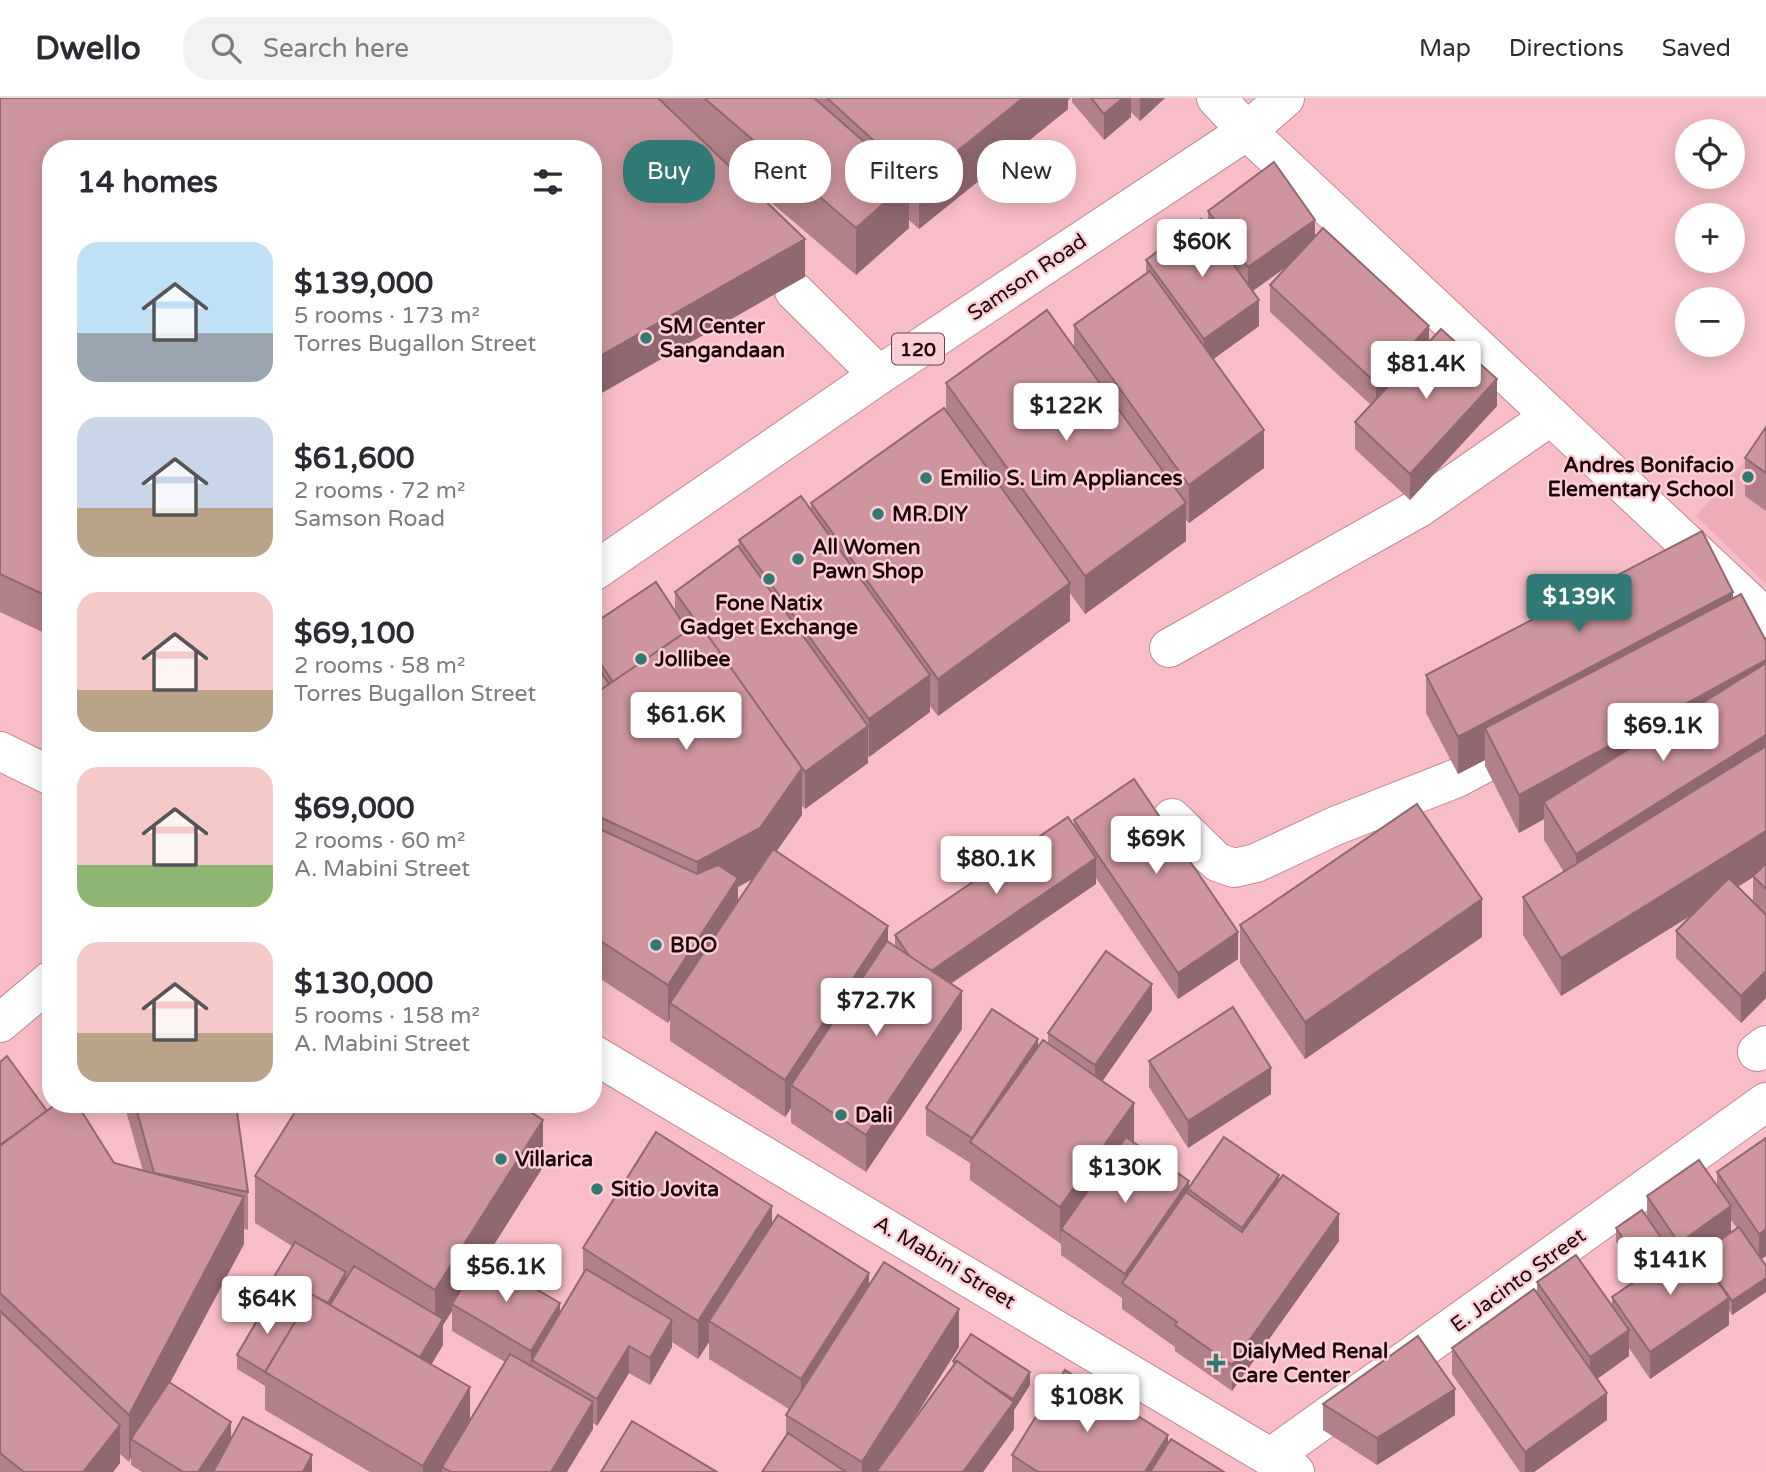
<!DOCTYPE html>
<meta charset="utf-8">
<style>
:root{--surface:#fff;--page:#f2f2f3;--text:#2b2b33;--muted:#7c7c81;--line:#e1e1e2;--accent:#317974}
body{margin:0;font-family:"Varela Round",sans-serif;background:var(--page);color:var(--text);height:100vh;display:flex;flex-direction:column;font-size:26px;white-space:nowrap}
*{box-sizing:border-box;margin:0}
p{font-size:23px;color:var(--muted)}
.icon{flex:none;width:38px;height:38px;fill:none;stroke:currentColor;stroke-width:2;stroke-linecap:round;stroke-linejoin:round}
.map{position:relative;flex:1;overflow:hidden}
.sheet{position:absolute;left:42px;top:42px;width:560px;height:973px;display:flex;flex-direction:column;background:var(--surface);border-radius:28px;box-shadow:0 4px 18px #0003}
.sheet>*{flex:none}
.hud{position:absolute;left:623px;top:42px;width:665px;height:63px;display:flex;gap:14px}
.controls{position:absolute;left:1675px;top:21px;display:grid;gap:14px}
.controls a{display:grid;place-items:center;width:70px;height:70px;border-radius:50%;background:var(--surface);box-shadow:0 4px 18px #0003;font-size:35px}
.price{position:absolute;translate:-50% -60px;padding:0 16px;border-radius:7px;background:#fff;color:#222;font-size:23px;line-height:46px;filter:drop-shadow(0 2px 4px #0008)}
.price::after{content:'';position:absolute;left:50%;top:42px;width:21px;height:16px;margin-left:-10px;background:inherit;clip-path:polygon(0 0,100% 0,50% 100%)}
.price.selected{background:var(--accent);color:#fff}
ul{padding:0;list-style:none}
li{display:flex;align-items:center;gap:21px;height:175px;padding:0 35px}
li span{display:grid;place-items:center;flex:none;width:196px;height:140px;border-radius:21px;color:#555}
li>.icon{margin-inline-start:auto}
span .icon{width:84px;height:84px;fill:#fffc;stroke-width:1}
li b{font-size:30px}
h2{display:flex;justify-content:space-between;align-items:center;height:84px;padding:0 35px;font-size:30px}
.tag{padding:0 24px;border-radius:28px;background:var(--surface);box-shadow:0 4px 18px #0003;font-size:24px;line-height:63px}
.tag.selected{background:var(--accent);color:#fff}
header{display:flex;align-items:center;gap:42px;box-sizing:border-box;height:98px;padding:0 35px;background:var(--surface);border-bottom:2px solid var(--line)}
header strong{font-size:33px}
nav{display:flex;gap:38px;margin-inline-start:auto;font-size:24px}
.search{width:490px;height:63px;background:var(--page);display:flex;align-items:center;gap:18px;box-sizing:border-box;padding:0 24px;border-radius:28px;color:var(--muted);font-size:26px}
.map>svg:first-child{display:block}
.built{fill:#edadb7}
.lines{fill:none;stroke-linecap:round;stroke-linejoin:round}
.minor-casing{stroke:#c08992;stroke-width:40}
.major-casing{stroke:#c08992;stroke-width:40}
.highway-casing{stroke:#c08992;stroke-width:40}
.minor{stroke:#fff;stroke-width:38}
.major{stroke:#fff;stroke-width:38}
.highway{stroke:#fff;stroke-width:38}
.wall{fill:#b18088;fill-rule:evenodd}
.shaded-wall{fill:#90686f}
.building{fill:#ce959e;stroke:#90686f;stroke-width:2}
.poi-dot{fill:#317974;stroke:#feced5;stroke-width:2.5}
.labels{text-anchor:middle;stroke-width:5;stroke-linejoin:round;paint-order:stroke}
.shield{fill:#feced5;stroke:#604449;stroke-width:2}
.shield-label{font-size:19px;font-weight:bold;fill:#1c090d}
.street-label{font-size:21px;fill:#1c090d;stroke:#feced5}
.poi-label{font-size:21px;font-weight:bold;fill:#1c090d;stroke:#feced5;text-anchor:start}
</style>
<header>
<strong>Dwello</strong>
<div class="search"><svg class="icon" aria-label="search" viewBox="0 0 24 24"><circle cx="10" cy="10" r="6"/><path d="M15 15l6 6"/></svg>Search here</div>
<nav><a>Map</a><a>Directions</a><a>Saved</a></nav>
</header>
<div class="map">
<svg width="1766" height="1374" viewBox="0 0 1766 1374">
<rect width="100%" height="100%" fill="#f8bdc6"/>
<polygon class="built" points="1766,339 1766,486 1696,418"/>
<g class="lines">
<defs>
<g id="minor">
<polyline points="1216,0 1247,33 1766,520"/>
<polyline points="794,193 879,277"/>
<polyline points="1169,550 1419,410 1551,318"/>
<polyline points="1172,720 1217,764 1234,770 1256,765 1335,728 1457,680 1529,642"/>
<polyline points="1757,954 1766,947"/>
<polyline points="1271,1359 1766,1004"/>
</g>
<g id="major">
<polyline points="0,653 51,678"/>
<polyline points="593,956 1295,1374"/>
</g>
<g id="highway">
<polyline points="593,474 879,277 1247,33 1285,0"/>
<polyline points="0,925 51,882"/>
</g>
</defs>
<use href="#minor" class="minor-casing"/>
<use href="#major" class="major-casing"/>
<use href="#highway" class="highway-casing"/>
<use href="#minor" class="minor"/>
<use href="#major" class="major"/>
<use href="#highway" class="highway"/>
</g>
<g class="wall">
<polygon points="0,0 1071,0 1068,3 1068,11 919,131 909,122 909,130 856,177 732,71 805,179 593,51 51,51 51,538 0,514"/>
<polygon points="1072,0 1165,0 1140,23 1131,14 1131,19 1104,42 1072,4"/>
<path d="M 1208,113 L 1315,138 L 1497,308 L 1410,402 L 1355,351 L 1355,324 L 1371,307 L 1270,214 L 1270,187 L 1288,168 L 1253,193 L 1259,228 L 1213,261 L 1264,370 L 1189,425 L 1186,422 L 1186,443 L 1085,516 L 1070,495 L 1070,523 L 938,618 L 930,608 L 930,614 L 869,659 L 868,658 L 868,665 L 805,711 L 802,707 L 802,717 L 776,753 L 895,849 L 895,837 L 1074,728 L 1074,722 L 1238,861 L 1178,901 L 1096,780 L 1096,786 L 951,886 L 962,931 L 866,1074 L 791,1025 L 791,1010 L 785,1019 L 670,943 L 670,921 L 668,925 L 593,876 L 593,526 L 675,513 L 675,494 L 739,450 L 739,442 L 811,412 L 811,405 L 946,313 L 946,285 L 1074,250 L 1074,227 L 1146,176 L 1146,162 L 1208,130 ZM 752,781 L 738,803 L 738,789 Z"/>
<polygon points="1766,329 1766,413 1745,398 1745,360"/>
<path d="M 1733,500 L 1766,543 L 1766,900 L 1741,925 L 1676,860 L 1676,833 L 1693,816 L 1561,898 L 1523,837 L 1523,799 L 1564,774 L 1544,742 L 1544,721 L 1519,735 L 1485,668 L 1485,662 L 1458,676 L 1426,615 L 1426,577 ZM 1753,779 L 1753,804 L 1738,789 Z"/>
<polygon points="1240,827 1482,839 1305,961 1240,865"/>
<polygon points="1152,912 1102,983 1134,1043 1133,1044 1189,1088 1279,1082 1339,1143 1232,1293 1175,1253 1175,1249 1122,1211 1122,1200 1061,1157 1061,1146 970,1082 970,1065 926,1037 926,1010 1038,949 1048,945 1048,935"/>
<polygon points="1149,963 1271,996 1188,1050 1149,989"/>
<polygon points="0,964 47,1013 114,1065 143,1073 124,1006 236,1006 248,1094 248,1132 244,1131 244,1146 170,1284 231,1341 312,1374 142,1374 131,1367 131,1358 129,1364 120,1356 120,1365 113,1374 0,1374"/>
<path d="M 1766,1040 L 1766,1158 L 1761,1161 L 1766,1168 L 1766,1194 L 1732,1217 L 1729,1212 L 1729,1227 L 1650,1281 L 1629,1250 L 1629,1258 L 1597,1281 L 1607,1322 L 1534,1374 L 1520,1374 L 1452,1276 L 1452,1250 L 1537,1195 L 1537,1184 L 1612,1208 L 1612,1199 L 1641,1180 L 1616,1144 L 1616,1130 L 1647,1120 L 1647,1098 L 1717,1088 L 1717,1074 ZM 1731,1122 L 1737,1130 L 1731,1134 Z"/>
<path d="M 543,1069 L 485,1161 L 560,1215 L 583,1175 L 583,1150 L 772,1126 L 869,1187 L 959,1249 L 909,1329 L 953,1267 L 953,1263 L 1030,1287 L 1014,1312 L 1014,1331 L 983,1374 L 762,1374 L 786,1338 L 786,1317 L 789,1311 L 709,1261 L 709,1244 L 698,1261 L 672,1244 L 672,1249 L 650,1287 L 629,1275 L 597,1328 L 593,1325 L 593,1331 L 451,1374 L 442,1374 L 442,1373 L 442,1374 L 370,1374 L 265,1312 L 265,1288 L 237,1271 L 237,1257 L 298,1219 L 269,1201 L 269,1187 L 292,1148 L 255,1125 L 255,1078 ZM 452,1213 L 452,1233 L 505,1264 L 470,1324 L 431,1266 L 443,1247 L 443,1227 Z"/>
<polygon points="1323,1306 1455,1317 1377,1367 1323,1332"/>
<polygon points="1168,1345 1224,1374 1012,1374 1012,1357"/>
</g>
<g class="shaded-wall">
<polygon points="1023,0 1068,0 1068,11 919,131 919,84"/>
<polygon points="1123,0 1131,0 1131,19 1104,42 1104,16"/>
<polygon points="1140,0 1165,0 1140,23"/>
<polygon points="909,83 909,130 856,177 856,130"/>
<polygon points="1315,122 1315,148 1248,196 1248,169"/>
<polygon points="805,141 805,179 593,300 593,262"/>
<polygon points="1259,202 1259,228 1204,268 1204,241"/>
<polygon points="1429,228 1429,254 1376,312 1376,285"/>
<polygon points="1497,281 1497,308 1410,402 1410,376"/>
<polygon points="1264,332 1264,370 1189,425 1189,387"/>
<polygon points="1186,405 1186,443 1085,516 1085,478"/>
<polygon points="1070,485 1070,523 938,618 938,581"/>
<polygon points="1733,494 1733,532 1485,630 1485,662 1458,676 1458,639"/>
<polygon points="1766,562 1766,600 1544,704 1544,721 1519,735 1519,697"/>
<polygon points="930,577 930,614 869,659 869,621"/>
<polygon points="868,628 868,665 805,711 805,674"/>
<polygon points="1766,637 1766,675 1576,793 1576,756"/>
<polygon points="802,670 802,717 760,777 738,789 738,818 670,905 670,921 668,925 668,887 697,811 697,764"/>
<polygon points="1766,733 1766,771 1561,898 1561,860"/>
<polygon points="1096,760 1096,786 923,904 923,878"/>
<polygon points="1482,801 1482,839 1305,961 1305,924"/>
<polygon points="888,828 888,866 791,987 791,1010 785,1019 785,982"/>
<polygon points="1238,834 1238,861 1178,901 1178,875"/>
<polygon points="1766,873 1766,900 1741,925 1741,898"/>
<polygon points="1152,886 1152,912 1095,994 1095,967"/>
<polygon points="962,893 962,931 866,1074 866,1037"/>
<polygon points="1038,941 1038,968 972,1040"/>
<polygon points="1271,970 1271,996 1188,1050 1188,1023"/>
<polygon points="1134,1005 1134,1043 1068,1136 1061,1131 1060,1146 1060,1109"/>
<polygon points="543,1022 543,1069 455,1208 452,1206 452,1213 443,1227 443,1247 417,1291 417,1264 435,1233 435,1192"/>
<polygon points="1279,1077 1279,1104 1242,1156 1242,1130"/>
<polygon points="1189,1083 1189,1092 1188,1091 1188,1113 1125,1187 1125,1176"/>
<polygon points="244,1099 244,1146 138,1345 131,1341 131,1358 129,1364 129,1317"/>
<polygon points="772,1108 772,1146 709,1223 709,1244 698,1261 698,1223"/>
<polygon points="1731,1108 1731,1135 1679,1172 1679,1145"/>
<polygon points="1339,1116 1339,1143 1232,1293 1232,1267"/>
<polygon points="1766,1131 1766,1158 1759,1163 1759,1136"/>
<polygon points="346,1174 346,1188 320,1218"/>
<polygon points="869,1175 869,1213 801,1319 801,1281"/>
<polygon points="1766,1180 1766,1194 1732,1217 1732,1203"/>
<polygon points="1729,1200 1729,1227 1650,1281 1650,1254"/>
<polygon points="560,1205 560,1232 532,1262 531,1280 531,1253"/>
<polygon points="959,1211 959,1249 880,1374 862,1374 862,1364"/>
<polygon points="672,1222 672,1249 650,1287 650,1260"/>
<polygon points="1629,1232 1629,1258 1590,1286 1590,1259"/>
<polygon points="629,1248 629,1275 597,1328 597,1301"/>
<polygon points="1030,1274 1030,1287 1014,1312 1014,1331 983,1374 963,1374 1013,1306 1013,1301"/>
<polygon points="470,1289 470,1327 442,1369 442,1374 423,1374 423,1368"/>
<polygon points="1455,1291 1455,1317 1377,1367 1377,1340"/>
<polygon points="1607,1295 1607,1322 1534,1374 1525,1374 1525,1354"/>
<polygon points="593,1304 593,1331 567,1374 551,1374"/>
<polygon points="231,1324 231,1351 216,1374 198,1374"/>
<polygon points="120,1327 120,1365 113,1374 83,1374"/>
<polygon points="1168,1337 1168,1364 1162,1374 1145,1374"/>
<polygon points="312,1357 312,1374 303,1374"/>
</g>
<g class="building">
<polygon points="0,0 658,0 805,141 593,262 593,51 51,51 51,500 0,476"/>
<polygon points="704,0 814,0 909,83 856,130"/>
<polygon points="827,0 1023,0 919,84"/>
<polygon points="1091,0 1123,0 1104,16"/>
<polygon points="1274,64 1315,122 1248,169 1208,113"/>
<polygon points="1201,121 1259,202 1204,241 1146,162"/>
<polygon points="1323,130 1429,228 1376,285 1270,187"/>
<polygon points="1150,173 1264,332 1189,387 1074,227"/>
<polygon points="1047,212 1186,405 1085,478 946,285"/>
<polygon points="1441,231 1497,281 1410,376 1355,324"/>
<polygon points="944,310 1070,485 938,581 811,405"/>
<polygon points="1766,329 1766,375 1745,360"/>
<polygon points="801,398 930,577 869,621 739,442"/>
<polygon points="1702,433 1733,494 1458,639 1426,577"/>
<polygon points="738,448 868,628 805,674 675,494"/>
<polygon points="656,484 688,533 613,584 593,554 593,526"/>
<polygon points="1741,496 1766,543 1766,562 1519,697 1485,630"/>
<polygon points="699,525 802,670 760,730 697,764 593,716 593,597"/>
<polygon points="593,562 609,586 593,597"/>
<polygon points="1766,565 1766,637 1576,756 1544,704"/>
<polygon points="1766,648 1766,733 1561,860 1523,799"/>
<polygon points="1134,681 1238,834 1178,875 1074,722"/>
<polygon points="1417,706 1482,801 1305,924 1240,827"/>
<polygon points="1068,719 1096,760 931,873 910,859 895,837"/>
<polygon points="602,732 697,776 718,767 738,780 668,887 593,838 593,745"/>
<polygon points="773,751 888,828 785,982 670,905"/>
<polygon points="1766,765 1766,791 1753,778"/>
<polygon points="1729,780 1766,817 1766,873 1741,898 1676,833"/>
<polygon points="887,843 962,893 866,1037 791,987"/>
<polygon points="1106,853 1152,886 1095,967 1048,935"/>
<polygon points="1233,909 1271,970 1188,1023 1149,963"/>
<polygon points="992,911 1038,941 972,1040 926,1010"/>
<polygon points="1043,942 1134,1005 1060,1109 970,1044"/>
<polygon points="7,958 47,1013 0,1047 0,964"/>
<polygon points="56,1006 77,1006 114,1065 244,1099 129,1317 0,1195 0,1048"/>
<polygon points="135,1006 236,1006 248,1094 154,1075"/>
<polygon points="300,1006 518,1006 543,1022 435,1192 255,1078"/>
<polygon points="656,1034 772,1108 698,1223 583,1150"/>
<polygon points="1126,1039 1189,1083 1125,1176 1061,1131"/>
<polygon points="1224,1039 1279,1077 1242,1130 1188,1091"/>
<polygon points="1766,1040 1766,1131 1759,1136 1717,1074"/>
<polygon points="1699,1062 1731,1108 1679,1145 1647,1098"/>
<polygon points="1283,1077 1339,1116 1232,1267 1175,1227 1177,1224 1122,1185 1186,1094 1242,1134"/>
<polygon points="1642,1112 1673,1157 1647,1175 1616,1130"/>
<polygon points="778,1117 869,1175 801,1281 709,1223"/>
<polygon points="1739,1129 1766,1168 1766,1180 1732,1203 1700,1156"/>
<polygon points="295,1144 346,1174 328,1205 311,1196 304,1208 269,1187"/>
<polygon points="1691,1145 1729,1200 1650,1254 1612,1199"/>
<polygon points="1576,1157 1629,1232 1590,1259 1537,1184"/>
<polygon points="481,1159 560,1205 531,1253 452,1206"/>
<polygon points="884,1164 959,1211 862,1364 786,1317"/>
<polygon points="354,1168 443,1221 420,1259 330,1207"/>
<polygon points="586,1171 672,1222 650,1260 629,1248 597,1301 532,1262"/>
<polygon points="1534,1191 1607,1295 1525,1354 1452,1250"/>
<polygon points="311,1196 470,1289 423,1368 265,1274"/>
<polygon points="269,1202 298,1219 265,1274 272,1278 237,1257"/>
<polygon points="0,1213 120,1327 83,1374 24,1374 0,1355"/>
<polygon points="971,1236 1030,1274 1013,1301 985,1283 957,1263 955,1264 953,1263"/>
<polygon points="1418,1238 1455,1291 1377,1340 1323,1306"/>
<polygon points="510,1256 593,1304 551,1374 451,1374 442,1369"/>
<polygon points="957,1263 1014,1304 963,1374 876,1374"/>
<polygon points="1065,1272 1168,1337 1145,1374 1038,1374 1012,1357"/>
<polygon points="169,1284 231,1324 198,1374 183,1374 131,1341"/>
<polygon points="243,1319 312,1357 303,1374 213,1374"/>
<polygon points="632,1323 717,1374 601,1374"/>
<polygon points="788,1335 846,1374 762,1374"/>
<polygon points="1171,1341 1224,1374 1150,1374"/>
</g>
<g class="poi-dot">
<circle cx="646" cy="240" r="7"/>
<circle cx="1748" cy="379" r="7"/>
<circle cx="926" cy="380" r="7"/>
<circle cx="878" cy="416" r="7"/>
<circle cx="798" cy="461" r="7"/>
<circle cx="769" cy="481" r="7"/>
<circle cx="641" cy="561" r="7"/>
<circle cx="656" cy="847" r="7"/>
<circle cx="841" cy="1017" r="7"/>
<circle cx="501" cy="1061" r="7"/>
<circle cx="597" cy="1091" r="7"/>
<path d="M1212.5 1254.5h7v7h7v7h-7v7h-7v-7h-7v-7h7z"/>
</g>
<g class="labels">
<rect class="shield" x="892" y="235.5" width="52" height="31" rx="5"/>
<g class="shield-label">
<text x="918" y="258">120</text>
</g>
<g class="street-label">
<text transform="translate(1027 179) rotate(-34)" y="7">Samson Road</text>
<text transform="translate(945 1164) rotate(31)" y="7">A. Mabini Street</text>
<text transform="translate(1518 1182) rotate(-36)" y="7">E. Jacinto Street</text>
</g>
<g class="poi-label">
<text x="660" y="235">SM Center<tspan x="660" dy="24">Sangandaan</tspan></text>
<text x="1734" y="374" text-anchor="end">Andres Bonifacio<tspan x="1734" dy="24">Elementary School</tspan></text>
<text x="940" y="387">Emilio S. Lim Appliances</text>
<text x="892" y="423">MR.DIY</text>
<text x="812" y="456">All Women<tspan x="812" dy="24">Pawn Shop</tspan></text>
<text x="769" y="512" text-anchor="middle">Fone Natix<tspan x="769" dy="24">Gadget Exchange</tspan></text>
<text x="655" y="568">Jollibee</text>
<text x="670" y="854">BDO</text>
<text x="855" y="1024">Dali</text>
<text x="515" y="1068">Villarica</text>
<text x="611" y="1098">Sitio Jovita</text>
<text x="1232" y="1260">DialyMed Renal<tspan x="1232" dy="24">Care Center</tspan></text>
</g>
</g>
</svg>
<div class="controls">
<a><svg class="icon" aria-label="locate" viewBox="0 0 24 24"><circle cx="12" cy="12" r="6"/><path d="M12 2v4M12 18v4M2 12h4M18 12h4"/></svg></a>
<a>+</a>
<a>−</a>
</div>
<b class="price" style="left:1202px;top:181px">$60K</b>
<b class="price" style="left:1426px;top:303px">$81.4K</b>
<b class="price" style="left:1066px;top:345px">$122K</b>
<b class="price selected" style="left:1579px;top:536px">$139K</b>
<b class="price" style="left:686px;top:654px">$61.6K</b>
<b class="price" style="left:1663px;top:665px">$69.1K</b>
<b class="price" style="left:1156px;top:778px">$69K</b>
<b class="price" style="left:996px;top:798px">$80.1K</b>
<b class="price" style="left:876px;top:940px">$72.7K</b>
<b class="price" style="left:1125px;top:1107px">$130K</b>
<b class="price" style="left:1670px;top:1199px">$141K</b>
<b class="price" style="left:506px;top:1206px">$56.1K</b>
<b class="price" style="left:267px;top:1238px">$64K</b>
<b class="price" style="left:1087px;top:1336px">$108K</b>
<div class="hud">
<a class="tag selected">Buy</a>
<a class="tag">Rent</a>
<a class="tag">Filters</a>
<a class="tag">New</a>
</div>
<section class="sheet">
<h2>14 homes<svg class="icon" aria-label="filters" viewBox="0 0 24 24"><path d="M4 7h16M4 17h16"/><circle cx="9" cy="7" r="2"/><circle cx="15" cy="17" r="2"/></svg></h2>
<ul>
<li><span style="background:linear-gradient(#bfe0f5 65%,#9aa5b1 0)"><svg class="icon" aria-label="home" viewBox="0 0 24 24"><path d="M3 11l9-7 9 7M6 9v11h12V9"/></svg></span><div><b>$139,000</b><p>5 rooms · 173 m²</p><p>Torres Bugallon Street</p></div></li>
<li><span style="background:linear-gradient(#c9d6e8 65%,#b9a48a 0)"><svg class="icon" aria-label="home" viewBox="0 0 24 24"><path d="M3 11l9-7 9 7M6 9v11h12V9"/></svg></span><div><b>$61,600</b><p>2 rooms · 72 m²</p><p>Samson Road</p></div></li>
<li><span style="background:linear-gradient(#f6c9c9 70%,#b9a48a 0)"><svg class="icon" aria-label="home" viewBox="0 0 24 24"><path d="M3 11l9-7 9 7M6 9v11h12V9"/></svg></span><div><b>$69,100</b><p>2 rooms · 58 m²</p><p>Torres Bugallon Street</p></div></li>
<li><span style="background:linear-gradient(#f6c9c9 70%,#8fb573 0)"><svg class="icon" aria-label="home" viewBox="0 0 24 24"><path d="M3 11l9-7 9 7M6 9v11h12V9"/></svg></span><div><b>$69,000</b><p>2 rooms · 60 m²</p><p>A. Mabini Street</p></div></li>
<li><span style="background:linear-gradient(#f6c9c9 65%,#b9a48a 0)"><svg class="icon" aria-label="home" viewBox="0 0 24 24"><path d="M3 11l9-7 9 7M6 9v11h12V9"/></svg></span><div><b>$130,000</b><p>5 rooms · 158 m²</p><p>A. Mabini Street</p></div></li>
</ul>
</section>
</div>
